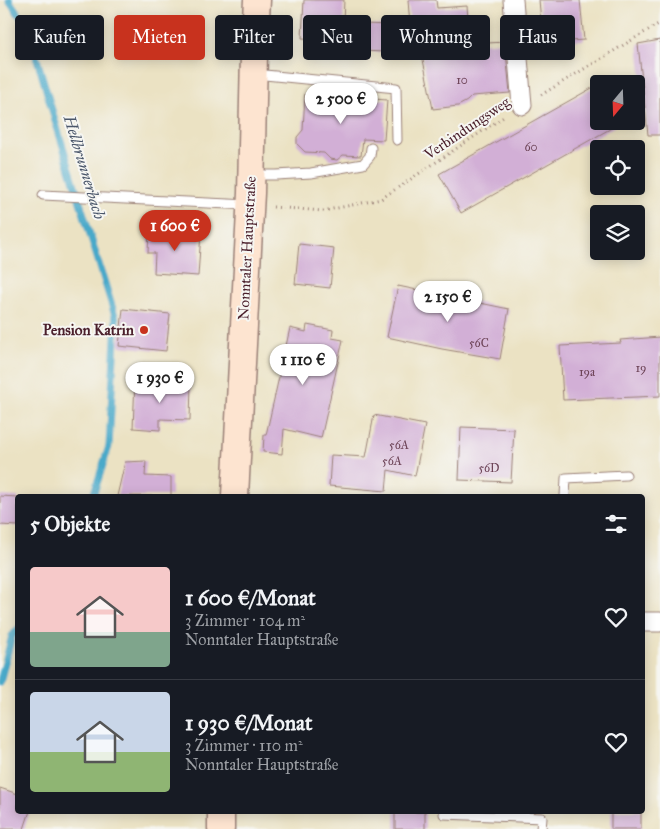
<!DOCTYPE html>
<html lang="de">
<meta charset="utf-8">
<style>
:root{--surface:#171b24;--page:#242831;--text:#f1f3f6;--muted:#9ea1a6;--line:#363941;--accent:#c8321e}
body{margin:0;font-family:"IM FELL Great Primer",serif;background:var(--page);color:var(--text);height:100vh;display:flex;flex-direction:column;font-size:19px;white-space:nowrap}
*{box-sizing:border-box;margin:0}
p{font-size:16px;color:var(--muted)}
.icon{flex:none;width:28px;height:28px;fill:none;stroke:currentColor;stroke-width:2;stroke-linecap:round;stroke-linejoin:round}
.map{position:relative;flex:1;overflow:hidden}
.sheet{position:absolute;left:15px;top:494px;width:630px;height:320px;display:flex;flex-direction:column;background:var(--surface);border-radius:5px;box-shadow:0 2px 12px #0003}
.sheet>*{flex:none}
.top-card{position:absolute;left:15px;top:15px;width:630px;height:45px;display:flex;gap:10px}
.needle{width:32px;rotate:199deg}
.controls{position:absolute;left:590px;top:75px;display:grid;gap:10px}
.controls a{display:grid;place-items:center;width:55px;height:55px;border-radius:5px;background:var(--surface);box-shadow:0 2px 12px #0003;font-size:25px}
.price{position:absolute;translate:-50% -42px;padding:0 11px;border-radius:18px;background:#fff;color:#222;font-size:16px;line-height:32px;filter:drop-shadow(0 1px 2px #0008)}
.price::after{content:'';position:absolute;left:50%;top:30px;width:15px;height:11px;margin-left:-8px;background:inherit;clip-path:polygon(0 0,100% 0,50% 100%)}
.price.active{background:var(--accent);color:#fff}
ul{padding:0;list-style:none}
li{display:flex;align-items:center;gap:15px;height:125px;padding:0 15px}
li+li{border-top:1px solid var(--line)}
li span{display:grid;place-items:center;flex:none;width:140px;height:100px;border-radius:5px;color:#555}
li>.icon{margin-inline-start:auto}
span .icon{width:60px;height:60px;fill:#fffc;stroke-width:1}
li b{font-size:21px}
h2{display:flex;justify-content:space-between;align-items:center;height:60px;padding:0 15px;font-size:21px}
.tag{padding:0 18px;border-radius:5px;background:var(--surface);box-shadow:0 2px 12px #0003;font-size:18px;line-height:45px}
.tag.active{background:var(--accent);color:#fff}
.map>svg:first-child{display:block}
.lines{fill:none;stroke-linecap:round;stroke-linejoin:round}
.stream{stroke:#4aa9c9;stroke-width:7}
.building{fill:#d2afd6}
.service-casing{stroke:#9a8077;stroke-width:11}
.minor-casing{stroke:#9a8077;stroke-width:21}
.secondary-casing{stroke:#9a8077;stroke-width:29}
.path{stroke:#9a8077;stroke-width:3;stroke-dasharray:1 4;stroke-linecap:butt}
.service{stroke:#fff;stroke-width:9}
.minor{stroke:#fff;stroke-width:19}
.secondary{stroke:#fde4d0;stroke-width:26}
.poi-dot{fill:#c8321e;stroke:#f6f6f2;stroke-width:2}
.labels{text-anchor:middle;stroke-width:4;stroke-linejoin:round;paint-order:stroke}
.number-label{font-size:12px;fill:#6c4356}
.street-label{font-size:15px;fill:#4a1f2b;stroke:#f6f6f2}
.poi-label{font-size:15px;font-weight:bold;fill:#4a1f2b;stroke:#f6f6f2;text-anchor:end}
.water-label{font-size:16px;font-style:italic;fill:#4a566a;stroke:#f6f6f2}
</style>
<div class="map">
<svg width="660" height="829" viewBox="0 0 660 829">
<rect width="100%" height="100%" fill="#f6f6f2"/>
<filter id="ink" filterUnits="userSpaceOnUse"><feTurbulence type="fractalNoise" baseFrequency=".02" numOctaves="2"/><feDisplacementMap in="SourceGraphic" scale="10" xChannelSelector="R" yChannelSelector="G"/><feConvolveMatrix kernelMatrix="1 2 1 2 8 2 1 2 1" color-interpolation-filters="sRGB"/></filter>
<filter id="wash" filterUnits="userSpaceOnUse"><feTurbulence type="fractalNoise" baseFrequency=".0096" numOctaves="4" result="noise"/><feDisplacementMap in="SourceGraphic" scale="20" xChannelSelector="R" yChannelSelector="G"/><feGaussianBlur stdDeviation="1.12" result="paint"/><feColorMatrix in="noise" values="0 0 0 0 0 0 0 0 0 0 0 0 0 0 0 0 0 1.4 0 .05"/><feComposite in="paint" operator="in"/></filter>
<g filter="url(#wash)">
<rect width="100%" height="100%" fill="#ebe2c3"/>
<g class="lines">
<g class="stream">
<polyline points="9,0 28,28 57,127 116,319 109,446 93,496"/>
<polyline points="0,682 12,636 18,629"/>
</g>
</g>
<g id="blocks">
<g class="building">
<polygon points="304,0 344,0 343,23 410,26 408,0 436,0 437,8 467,6 470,44 505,42 510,93 472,96 467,101 458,106 433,109 419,40 384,43 384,52 318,49 318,39 302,38"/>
<polygon points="539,0 580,0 584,40 543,43"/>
<polygon points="660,40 660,135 648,135 638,44"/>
<polygon points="599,84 599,121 624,121 461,213 439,174"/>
<polygon points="305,94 387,100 384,140 363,139 361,156 343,155 337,160 330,159 324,153 305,152 297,144 297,137 303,130"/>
<polygon points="149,230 201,233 198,276 154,273 155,253 148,253"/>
<polygon points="299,244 334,248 330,288 295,284"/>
<polygon points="398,286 509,309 500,359 442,349 387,337"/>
<polygon points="123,309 170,314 166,351 119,346"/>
<polygon points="307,325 333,330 332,338 343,340 321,438 284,429 282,454 263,452 264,435 266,435 290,328 306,332"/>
<polygon points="660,337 660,396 563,400 560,346 621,343 620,340"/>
<polygon points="135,381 191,384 190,420 160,419 160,430 133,428"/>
<polygon points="374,415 425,425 415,476 388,470 386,491 329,486 331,455 366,457"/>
<polygon points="461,427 514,429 511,482 459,480"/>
<polygon points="146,461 145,476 171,477 171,496 117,496 125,462"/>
<polygon points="0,496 18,497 18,526 0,525"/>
<polygon points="0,788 18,794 18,811 30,811 24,829 0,829"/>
<rect x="611" y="811" width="30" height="18"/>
<rect x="395" y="812" width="30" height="17"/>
</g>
</g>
</g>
<g filter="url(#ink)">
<use href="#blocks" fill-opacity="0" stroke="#9a8077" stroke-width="1"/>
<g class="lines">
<defs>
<g id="service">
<polyline points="255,74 396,88 397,140"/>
<polyline points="254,175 276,175 311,173 363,164 370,156 371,148"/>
<polyline points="43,195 249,205"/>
<polyline points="565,496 566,478 626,475"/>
<polyline points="444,814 542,818 541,829"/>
</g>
<g id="minor">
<polyline points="513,0 522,105"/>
<polyline points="642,622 660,622"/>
</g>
<g id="secondary">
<polyline points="235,496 251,193 254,54 257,0"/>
<polyline points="221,829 221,811"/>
</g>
</defs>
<use href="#service" class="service-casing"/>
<use href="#minor" class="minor-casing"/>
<use href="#secondary" class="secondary-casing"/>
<g class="path">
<polyline points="541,95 660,23"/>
<polyline points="273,207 323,211 381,199 505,116"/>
</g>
<use href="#service" class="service"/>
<use href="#minor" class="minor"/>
<use href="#secondary" class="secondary"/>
</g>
</g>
<circle class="poi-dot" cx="144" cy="330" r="5"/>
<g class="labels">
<g class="number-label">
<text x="462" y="84">10</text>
<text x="531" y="151">60</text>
<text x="479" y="347">56C</text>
<text x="641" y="372">19</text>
<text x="587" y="376">19a</text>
<text x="399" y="449">56A</text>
<text x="392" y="465">56A</text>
<text x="489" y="472">56D</text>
</g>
<g class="street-label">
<text transform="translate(467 128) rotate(-34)" y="5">Verbindungsweg</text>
<text transform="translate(247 248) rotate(-87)" y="5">Nonntaler Hauptstraße</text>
</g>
<g class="poi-label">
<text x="134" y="335">Pension Katrin</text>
</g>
<g class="water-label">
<text transform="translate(85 167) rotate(73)" y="6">Hellbrunnerbach</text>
</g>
</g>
</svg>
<div class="controls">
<a><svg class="needle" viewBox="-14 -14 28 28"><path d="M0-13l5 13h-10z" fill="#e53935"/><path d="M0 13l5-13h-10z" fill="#9ea1a6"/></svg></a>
<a><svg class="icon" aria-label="locate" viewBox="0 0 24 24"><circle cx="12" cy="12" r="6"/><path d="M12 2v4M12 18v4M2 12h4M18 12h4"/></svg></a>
<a><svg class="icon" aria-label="layers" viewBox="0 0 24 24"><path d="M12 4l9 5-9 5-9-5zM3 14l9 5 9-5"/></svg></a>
</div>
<b class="price" style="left:341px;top:125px">2 500 €</b>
<b class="price active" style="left:175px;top:252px">1 600 €</b>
<b class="price" style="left:448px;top:323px">2 150 €</b>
<b class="price" style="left:303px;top:386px">1 110 €</b>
<b class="price" style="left:160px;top:404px">1 930 €</b>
<div class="top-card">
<a class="tag">Kaufen</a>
<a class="tag active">Mieten</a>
<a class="tag">Filter</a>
<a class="tag">Neu</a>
<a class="tag">Wohnung</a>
<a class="tag">Haus</a>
</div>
<section class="sheet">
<h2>5 Objekte<svg class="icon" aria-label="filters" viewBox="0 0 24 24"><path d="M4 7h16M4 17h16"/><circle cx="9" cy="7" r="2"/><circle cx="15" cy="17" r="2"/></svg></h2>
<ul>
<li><span style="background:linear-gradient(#f6c9c9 65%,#7fa58c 0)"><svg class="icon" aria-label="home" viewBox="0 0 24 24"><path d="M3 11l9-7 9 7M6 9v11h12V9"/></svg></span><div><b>1 600 €/Monat</b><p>3 Zimmer · 104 m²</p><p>Nonntaler Hauptstraße</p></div><svg class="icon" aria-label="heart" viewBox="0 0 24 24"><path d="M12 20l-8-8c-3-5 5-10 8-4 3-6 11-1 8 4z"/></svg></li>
<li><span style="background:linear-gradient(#c9d6e8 60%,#8fb573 0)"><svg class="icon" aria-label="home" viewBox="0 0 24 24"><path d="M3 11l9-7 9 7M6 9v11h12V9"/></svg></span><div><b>1 930 €/Monat</b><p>3 Zimmer · 110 m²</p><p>Nonntaler Hauptstraße</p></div><svg class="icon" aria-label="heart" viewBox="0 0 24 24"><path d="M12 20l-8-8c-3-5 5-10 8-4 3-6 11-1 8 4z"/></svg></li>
</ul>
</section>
</div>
